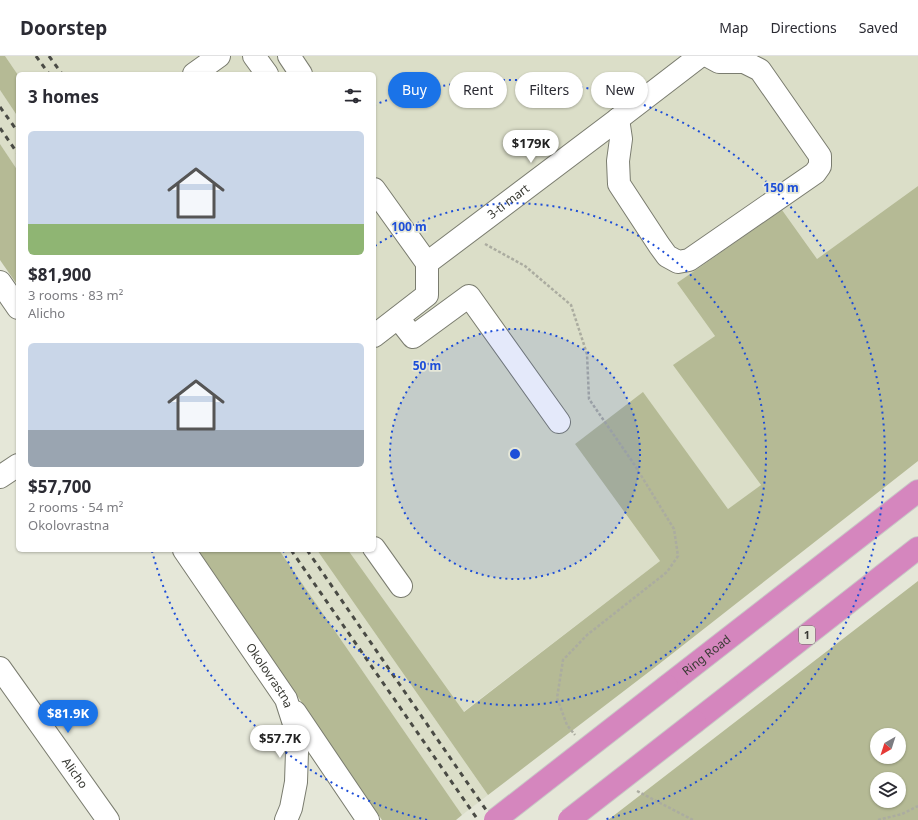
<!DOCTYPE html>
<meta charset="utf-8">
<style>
:root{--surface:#fff;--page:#f2f2f3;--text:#2b2b33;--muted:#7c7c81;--line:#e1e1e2;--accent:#1a73e8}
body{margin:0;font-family:"Noto Sans",sans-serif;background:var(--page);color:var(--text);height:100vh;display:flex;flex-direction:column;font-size:15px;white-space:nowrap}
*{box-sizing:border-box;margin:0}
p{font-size:13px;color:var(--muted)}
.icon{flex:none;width:22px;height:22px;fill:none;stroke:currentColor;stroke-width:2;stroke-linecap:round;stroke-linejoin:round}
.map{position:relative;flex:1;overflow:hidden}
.panel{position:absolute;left:16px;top:16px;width:360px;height:480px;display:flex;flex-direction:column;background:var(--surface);border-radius:6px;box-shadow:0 1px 3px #0004}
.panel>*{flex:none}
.guide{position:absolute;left:388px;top:16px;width:380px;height:36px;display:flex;gap:8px}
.needle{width:26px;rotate:219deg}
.buttons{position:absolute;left:870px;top:672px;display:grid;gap:8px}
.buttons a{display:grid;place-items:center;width:36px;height:36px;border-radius:50%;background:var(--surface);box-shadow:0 1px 3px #0004;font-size:20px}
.price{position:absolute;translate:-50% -34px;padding:0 9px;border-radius:14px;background:#fff;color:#222;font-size:13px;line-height:26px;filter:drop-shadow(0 1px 2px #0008)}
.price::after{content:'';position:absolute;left:50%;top:24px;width:12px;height:9px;margin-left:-6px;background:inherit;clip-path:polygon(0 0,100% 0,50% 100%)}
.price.active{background:var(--accent);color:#fff}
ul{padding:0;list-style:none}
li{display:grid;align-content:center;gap:8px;height:212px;padding:0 12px}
li span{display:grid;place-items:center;height:124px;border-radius:6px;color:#555}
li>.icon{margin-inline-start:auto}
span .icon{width:72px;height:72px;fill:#fffc;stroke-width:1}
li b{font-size:17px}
h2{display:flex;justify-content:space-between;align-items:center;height:48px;padding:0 12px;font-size:17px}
.tag{padding:0 14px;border-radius:18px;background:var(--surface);box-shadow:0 1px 3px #0004;font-size:14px;line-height:36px}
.tag.active{background:var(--accent);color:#fff}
header{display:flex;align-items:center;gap:24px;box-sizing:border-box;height:56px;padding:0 20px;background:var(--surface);border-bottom:1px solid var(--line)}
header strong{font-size:19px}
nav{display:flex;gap:22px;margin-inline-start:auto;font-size:14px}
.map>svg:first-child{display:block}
.built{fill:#dbdec8}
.green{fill:#b5ba95;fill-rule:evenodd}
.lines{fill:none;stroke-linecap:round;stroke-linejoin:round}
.minor-casing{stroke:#7a7c6f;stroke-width:24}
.highway-casing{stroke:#c8c8c6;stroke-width:24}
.path{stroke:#abaca0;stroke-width:2.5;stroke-dasharray:3 2;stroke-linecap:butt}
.minor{stroke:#fff;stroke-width:22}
.highway{stroke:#d586be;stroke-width:22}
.rail{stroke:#4a4b45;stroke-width:3;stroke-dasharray:5 5;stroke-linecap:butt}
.highway-bridge-casing{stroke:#c8c8c6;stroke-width:24;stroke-linecap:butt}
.highway-bridge{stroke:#d586be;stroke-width:22}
.ring{fill:none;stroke:#1d4ed8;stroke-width:2;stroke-dasharray:2 4}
.labels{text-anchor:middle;stroke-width:3.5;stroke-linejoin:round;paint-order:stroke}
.shield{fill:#e5e7d8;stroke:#6d6e65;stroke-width:1}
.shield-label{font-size:11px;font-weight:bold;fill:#393a34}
.street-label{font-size:12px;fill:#393a34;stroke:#e5e7d8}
.centre{fill:#1d4ed8;stroke:#e5e7d8;stroke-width:2}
.ring-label{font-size:12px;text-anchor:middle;font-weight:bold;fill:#1d4ed8;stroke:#e5e7d8;stroke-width:3.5;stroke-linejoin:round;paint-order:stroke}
</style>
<header>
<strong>Doorstep</strong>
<nav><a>Map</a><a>Directions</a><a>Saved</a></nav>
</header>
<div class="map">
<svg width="918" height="764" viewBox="0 0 918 764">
<rect width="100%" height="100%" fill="#e5e7d8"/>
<g class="built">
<polygon points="5,0 918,0 918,130 817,203 677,227 715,280 674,309 761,429 728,453 643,337 575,388 660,505 463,656 348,494 374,494 374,18 18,18 18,19"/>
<polygon points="0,34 18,61 18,115 0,88"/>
<polygon points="279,494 317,494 488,739 462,759"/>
</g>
<g class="green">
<polygon points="0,0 5,0 18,19 18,61 0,34"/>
<polygon points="0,88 18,115 18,230 0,204"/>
<polygon points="918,130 918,405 654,612 488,739 317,494 348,494 464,656 660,505 575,388 643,336 728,453 761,429 673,309 715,280 677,227 782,154 817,203"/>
<polygon points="198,494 279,494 462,759 456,764 382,764"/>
<path d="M 918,525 L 918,764 L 608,764 ZM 877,679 L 899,679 L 899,701 L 877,701 ZM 877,723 L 899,723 L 899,745 L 877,745 Z"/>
</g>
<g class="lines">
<defs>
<g id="minor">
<polyline points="254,0 267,18"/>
<polyline points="289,0 301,18"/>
<polyline points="194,18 219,0"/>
<polyline points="618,63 621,83 618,105 619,128 659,189 667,200 678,206 689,204 815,117 820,110 820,100 760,14 744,6 719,6 708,0"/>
<path id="s1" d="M 374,133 L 427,207 L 618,63 L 700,0"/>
<polyline points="0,226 18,252"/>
<polyline points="398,262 413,281 469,240 559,366"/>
<polyline points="374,280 427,239 427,207"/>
<polyline points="0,421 18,409"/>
<polyline points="374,492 401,530"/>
<path id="s2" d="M 184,494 L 286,643 L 295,671 L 297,696 L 296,726 L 291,752 L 286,764"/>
<path id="s3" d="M 0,612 L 108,764"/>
<polyline points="295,656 368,764"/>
</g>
<g id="highway">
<path id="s4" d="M 667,630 L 918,435"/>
<polyline points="695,666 918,492"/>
</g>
</defs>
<use href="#minor" class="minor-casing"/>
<use href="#highway" class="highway-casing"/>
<g class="path">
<polyline points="485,188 525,210 571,249 587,298 589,343 634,408 674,473 678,500 667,516 587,579 563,604 557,642 567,669 575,679"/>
<polyline points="637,735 693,764"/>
<polyline points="878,764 902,758 918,750"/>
</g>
<use href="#minor" class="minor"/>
<use href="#highway" class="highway"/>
<g class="rail">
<polyline points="36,0 49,18"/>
<polyline points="49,0 62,18"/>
<polyline points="0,51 18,76"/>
<polyline points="0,72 18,98"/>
<polyline points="291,494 478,764"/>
<polyline points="307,494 493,764"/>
</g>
<defs>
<g id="highway-bridge">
<polyline points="495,764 667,630"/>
<polyline points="569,764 695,666"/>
</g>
</defs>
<use href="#highway-bridge" class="highway-bridge-casing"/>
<use href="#highway-bridge" class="highway-bridge"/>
</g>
<circle cx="515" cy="398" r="125" fill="#1d4ed8" fill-opacity=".12"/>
<g class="ring">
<circle cx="515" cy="398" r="125"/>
<path d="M375 190A251 251 0 1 1 283 494"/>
<path d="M427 764A376 376 0 0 1 152 495M374 49A376 376 0 1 1 603 764"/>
</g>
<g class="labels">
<rect class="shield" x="799" y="570" width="16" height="18" rx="3"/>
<g class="shield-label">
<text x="807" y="583">1</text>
</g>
<g class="street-label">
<text dy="4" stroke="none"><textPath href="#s1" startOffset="193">3-ti mart</textPath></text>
<text dy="4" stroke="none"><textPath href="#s4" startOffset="50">Ring Road</textPath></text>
<text dy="4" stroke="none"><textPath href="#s2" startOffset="152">Okolovrastna</textPath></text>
<text dy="4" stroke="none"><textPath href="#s3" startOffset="129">Alicho</textPath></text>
</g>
</g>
<circle cx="515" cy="398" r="6" class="centre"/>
<g class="ring-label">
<text x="781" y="136">150 m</text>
<text x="409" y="175">100 m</text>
<text x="427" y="314">50 m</text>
</g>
</svg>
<div class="buttons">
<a><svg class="needle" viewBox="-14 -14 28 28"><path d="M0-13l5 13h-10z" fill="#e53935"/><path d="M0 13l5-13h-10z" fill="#7c7c81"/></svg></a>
<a><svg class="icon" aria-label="layers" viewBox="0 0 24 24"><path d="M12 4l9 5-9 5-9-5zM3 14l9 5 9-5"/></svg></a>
</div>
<b class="price" style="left:531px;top:108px">$179K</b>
<b class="price active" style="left:68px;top:678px">$81.9K</b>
<b class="price" style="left:280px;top:703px">$57.7K</b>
<div class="guide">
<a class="tag active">Buy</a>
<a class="tag">Rent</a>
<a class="tag">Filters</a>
<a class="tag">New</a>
</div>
<section class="panel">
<h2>3 homes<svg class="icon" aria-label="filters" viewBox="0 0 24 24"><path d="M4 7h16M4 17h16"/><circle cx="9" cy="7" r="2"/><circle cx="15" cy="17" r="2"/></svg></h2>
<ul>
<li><span style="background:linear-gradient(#c9d6e8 75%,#8fb573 0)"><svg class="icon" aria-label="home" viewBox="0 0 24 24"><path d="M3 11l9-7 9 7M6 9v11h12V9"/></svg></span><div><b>$81,900</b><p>3 rooms · 83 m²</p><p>Alicho</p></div></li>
<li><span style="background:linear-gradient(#c9d6e8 70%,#9aa5b1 0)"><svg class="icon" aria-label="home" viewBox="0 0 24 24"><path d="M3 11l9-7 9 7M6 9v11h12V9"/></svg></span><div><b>$57,700</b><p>2 rooms · 54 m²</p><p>Okolovrastna</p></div></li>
</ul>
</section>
</div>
